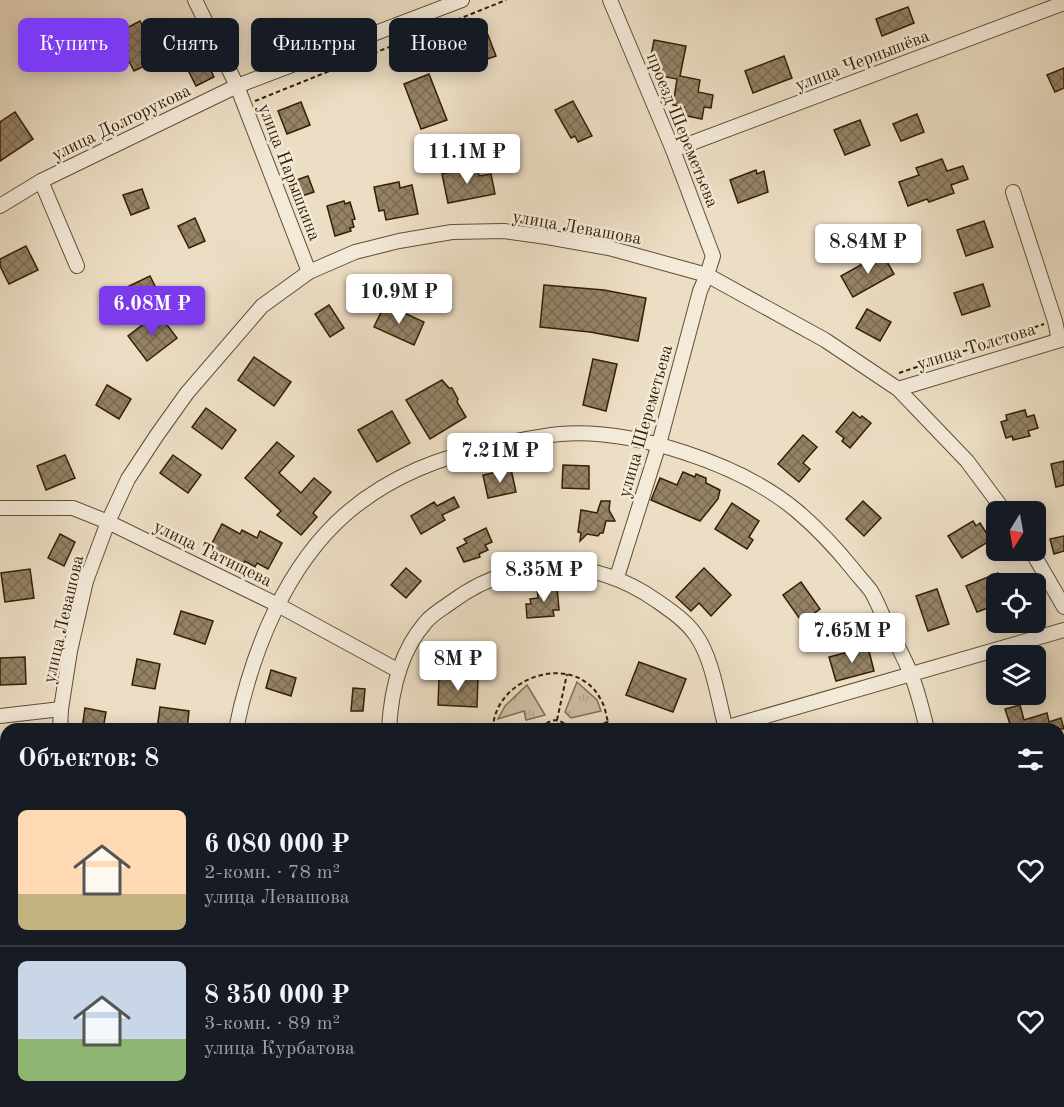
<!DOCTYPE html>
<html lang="ru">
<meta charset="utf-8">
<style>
:root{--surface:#171b24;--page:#242831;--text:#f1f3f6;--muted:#9ea1a6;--line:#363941;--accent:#7c3aed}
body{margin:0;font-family:"Old Standard TT",serif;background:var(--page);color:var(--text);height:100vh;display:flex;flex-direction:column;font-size:22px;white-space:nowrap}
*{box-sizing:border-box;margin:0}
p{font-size:20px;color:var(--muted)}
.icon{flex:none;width:33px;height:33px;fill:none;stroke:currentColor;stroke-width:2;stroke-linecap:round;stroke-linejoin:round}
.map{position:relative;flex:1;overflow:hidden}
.drawer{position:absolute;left:0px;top:723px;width:1065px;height:384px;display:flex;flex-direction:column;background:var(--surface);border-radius:18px 18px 0 0;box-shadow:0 3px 15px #0003}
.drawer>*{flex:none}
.top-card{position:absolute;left:18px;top:18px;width:600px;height:54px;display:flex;gap:12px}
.needle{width:39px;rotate:191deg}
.controls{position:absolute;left:986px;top:501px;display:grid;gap:12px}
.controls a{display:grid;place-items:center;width:60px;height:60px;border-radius:9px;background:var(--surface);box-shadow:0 3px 15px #0003;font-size:30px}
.price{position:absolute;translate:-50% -51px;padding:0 14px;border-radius:6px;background:#fff;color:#222;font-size:20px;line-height:39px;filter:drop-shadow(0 2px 3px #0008)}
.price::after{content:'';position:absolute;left:50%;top:36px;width:18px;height:14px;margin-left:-9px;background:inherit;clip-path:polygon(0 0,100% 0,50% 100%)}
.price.on{background:var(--accent);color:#fff}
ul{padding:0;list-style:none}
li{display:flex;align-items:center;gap:18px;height:150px;padding:0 18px}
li+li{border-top:2px solid var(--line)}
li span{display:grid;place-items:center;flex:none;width:168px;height:120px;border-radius:9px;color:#555}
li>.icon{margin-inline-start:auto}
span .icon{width:72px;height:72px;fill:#fffc;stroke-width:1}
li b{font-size:26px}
h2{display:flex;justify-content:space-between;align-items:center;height:72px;padding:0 18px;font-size:26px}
.pill{padding:0 21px;border-radius:9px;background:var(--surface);box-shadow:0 3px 15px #0003;font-size:21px;line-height:54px}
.pill.on{background:var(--accent);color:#fff}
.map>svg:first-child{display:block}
.grass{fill:url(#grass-tufts);stroke:#806e53;stroke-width:1.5}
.building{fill:url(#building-cross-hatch);stroke:#341f02;stroke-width:1.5}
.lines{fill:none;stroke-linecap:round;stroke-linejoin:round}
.minor-casing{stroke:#624f33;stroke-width:16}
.path{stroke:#341f02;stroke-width:2;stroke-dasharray:4.5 3;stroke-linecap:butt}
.minor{stroke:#f3ead9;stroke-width:14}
.labels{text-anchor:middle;stroke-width:5;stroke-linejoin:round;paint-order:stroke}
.street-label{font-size:18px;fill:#341f02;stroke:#f3ead9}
</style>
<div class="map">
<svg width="1064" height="1107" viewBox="0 0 1064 1107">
<defs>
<pattern id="grass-tufts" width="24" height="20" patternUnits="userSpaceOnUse" patternTransform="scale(1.5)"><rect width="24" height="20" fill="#cdbea4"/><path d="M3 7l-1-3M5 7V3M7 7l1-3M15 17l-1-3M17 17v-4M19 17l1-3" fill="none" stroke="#b1a38c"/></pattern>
<pattern id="building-cross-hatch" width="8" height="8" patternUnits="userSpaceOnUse" patternTransform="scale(1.5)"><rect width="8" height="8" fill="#948267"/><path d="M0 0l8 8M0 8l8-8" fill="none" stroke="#7a6a53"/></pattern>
</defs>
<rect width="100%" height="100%" fill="#ecdec5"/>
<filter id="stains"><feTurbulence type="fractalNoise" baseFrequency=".00333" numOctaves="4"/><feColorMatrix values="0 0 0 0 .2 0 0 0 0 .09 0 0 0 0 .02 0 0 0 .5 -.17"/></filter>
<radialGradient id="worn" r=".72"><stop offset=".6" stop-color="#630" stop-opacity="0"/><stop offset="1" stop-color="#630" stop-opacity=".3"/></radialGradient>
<g class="grass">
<polygon points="577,682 597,700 601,711 571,718 565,712"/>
<polygon points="527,685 545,715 526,720 524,711 498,719 505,706"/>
</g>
<g class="building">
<polygon points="908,7 914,23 882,36 876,19"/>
<polygon points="140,21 152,47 141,52 147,65 134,71 115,34"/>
<polygon points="488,35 496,56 470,65 463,44"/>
<polygon points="654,40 686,46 680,76 700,80 698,92 713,95 711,108 704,107 702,119 682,115 684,107 673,105 677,79 656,75 658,63 650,61"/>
<polygon points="202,53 214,77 196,86 184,62"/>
<polygon points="784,56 792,78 753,93 745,71"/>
<polygon points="1064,68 1064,88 1055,92 1047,75"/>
<polygon points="429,74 447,120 421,129 404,84"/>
<polygon points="573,101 592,136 578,142 575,136 571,138 555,110"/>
<polygon points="301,102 310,125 287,134 278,111"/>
<polygon points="15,112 33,139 0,161 0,122"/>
<polygon points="917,114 924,132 901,141 893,124"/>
<polygon points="860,120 870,145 845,155 834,130"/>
<polygon points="942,159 947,171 963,166 968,179 951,185 954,193 929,202 927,199 908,206 899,182 919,175 916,168"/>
<polygon points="477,166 479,176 491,174 495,194 448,203 442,174"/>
<polygon points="756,170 757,174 764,171 768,192 738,203 730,180"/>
<polygon points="308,176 314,192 293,199 288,183"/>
<polygon points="399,182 400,188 412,185 418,214 386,220 384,210 379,211 374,187"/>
<polygon points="142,189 149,208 131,215 123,195"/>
<polygon points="344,201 345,204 350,202 355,219 352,220 354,227 350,228 351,231 335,236 327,206"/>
<polygon points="195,218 205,241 189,248 178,226"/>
<polygon points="984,221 993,247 966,256 957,230"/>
<polygon points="26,246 38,270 9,284 0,266 0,259"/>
<polygon points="882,253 894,274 853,297 841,276"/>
<polygon points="150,276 158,292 137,302 129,286"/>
<polygon points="983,284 990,306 962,315 954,293"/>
<polygon points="544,285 604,290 646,298 638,341 590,332 540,327"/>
<polygon points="385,304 424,322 414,345 374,327"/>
<polygon points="329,305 344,328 330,337 315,314"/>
<polygon points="867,309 891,322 880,341 856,328"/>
<polygon points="158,313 177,338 147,361 128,336"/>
<polygon points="254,357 291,382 274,406 238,380"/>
<polygon points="593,359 617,364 606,411 583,405"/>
<polygon points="442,380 449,388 452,388 458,399 457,402 466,417 430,439 406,400"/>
<polygon points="107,385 131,399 119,419 96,405"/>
<polygon points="206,408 236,430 222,449 192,427"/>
<polygon points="1025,410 1027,417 1034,415 1038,428 1028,431 1030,436 1013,440 1012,436 1006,438 1001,422 1007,420 1006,415"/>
<polygon points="392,411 410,443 377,462 358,430"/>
<polygon points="853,412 860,418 862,416 871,423 850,448 842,441 844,438 836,432"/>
<polygon points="803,435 817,447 803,463 810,469 799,482 778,464"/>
<polygon points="277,442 294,456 279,473 301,493 314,478 331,492 313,513 317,517 301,535 277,515 281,511 245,478"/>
<polygon points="65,455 75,478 46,490 37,466"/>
<polygon points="173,455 201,475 188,493 160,473"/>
<polygon points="1064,461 1064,485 1056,487 1051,464"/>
<polygon points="563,465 589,466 589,489 562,488"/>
<polygon points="511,469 516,492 488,498 483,475"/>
<polygon points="683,472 695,477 696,474 706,478 706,483 720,490 718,499 700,521 651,500 660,478 677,485"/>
<polygon points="454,497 459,507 442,515 445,520 421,534 411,516 434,502 437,506"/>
<polygon points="601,501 610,501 609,510 615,521 606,521 603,533 600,533 598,536 587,534 580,541 581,533 578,532 581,510 597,513"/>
<polygon points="863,501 881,518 864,536 846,519"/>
<polygon points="732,503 759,521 749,537 753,540 747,549 715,529"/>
<polygon points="973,521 976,526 980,523 991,540 962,558 948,536"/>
<polygon points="222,524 240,534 242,530 257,538 260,531 282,543 268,569 257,563 255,567 245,561 243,567 209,549"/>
<polygon points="486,528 492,542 485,545 488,550 479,554 480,557 464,562 457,548 467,543 464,539"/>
<polygon points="60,534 75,542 64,566 48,558"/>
<polygon points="1064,536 1064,551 1054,554 1050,539"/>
<polygon points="406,568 421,581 406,598 391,585"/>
<polygon points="704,568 731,595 711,616 699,603 691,611 676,597"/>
<polygon points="30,569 34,598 5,602 1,573"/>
<polygon points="998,573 1002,584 996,584 996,605 977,612 966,586"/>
<polygon points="801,582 820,609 802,622 783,595"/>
<polygon points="557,586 559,610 553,610 554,616 527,618 526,604 531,604 530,599 538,598 537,588"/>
<polygon points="937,589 949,624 928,631 916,596"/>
<polygon points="181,611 213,621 205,644 174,634"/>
<polygon points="868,647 874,671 836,681 829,657"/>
<polygon points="25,657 26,684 0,685 0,658"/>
<polygon points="137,659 160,664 155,689 132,685"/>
<polygon points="639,662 686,679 673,712 626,695"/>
<polygon points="271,670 296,678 291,696 266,688"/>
<polygon points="439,677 478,679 477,707 438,705"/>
<polygon points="353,688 365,689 363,711 351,711"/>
<polygon points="1020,705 1024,720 1047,713 1049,722 1061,718 1064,729 1002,729 1002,727 1010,724 1005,709"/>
<polygon points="160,707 189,711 187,729 157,729"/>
<polygon points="85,708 106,712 103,729 82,729"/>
</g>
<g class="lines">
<defs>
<g id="minor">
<polyline points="195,0 237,86 309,272"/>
<polyline points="610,0 673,150 713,256 707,275 700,291 659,444 617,577"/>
<polyline points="673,150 1064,3"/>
<polyline points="41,181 77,266"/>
<polyline points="1013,192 1055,321 1059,340"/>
<polyline points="0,206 41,181 237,86 462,0"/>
<polyline points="898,389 1064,339"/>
<polyline points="0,508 73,508 108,522 278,605 399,671"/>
<polyline points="1031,550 1064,607"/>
<polyline points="0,716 61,709"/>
<polyline points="60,729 61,709 70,651 86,581 108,522 128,479 157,435 187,393 262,306 309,272 355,252 399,241 452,232 504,231 547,237 609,248 707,275 825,340 898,389 967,461 1005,512"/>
<path d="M 236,729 C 252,651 286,565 348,512 C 392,475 441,457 496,445 C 517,441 539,436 560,434 C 633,428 741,464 797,511 C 817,528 835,547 852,568 C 858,576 865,583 871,591 C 877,601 881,612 886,623 C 894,639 903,655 910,672 C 918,690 922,710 927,729"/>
<path d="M 389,729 C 391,692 400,652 425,623 C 431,615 442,609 450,603 C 514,555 592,556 657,601 C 670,610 686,621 695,634 C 713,658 718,700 726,729"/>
<polyline points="721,729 1064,630"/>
<polyline points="0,912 6,912"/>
<polyline points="125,1101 127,1107"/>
<polyline points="581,1101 589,1107"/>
<polyline points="829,1101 831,1107"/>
<polyline points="1032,1101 1034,1107"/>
<polyline points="618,1107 619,1101"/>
</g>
</defs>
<use href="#minor" class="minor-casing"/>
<g class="path">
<polyline points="255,101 506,0"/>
<polyline points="899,373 1044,324"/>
<polyline points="557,720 567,674"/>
<path d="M 493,729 C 494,676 576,650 601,700 C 605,706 606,715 608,722"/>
<path d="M 541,729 C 549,718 561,717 569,729"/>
<polyline points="582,729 608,722 610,729"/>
</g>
<use href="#minor" class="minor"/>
</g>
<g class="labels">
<g class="street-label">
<text transform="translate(862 60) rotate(-21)" y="6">улица Чернышёва</text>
<text transform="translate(121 122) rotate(-26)" y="6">улица Долгорукова</text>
<text transform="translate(683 130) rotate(68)" y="6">проезд Шереметьева</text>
<text transform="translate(290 172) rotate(69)" y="6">улица Нарышкина</text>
<text transform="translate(577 227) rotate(10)" y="6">улица Левашова</text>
<text transform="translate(976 346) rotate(-17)" y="6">улица Толстова</text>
<text transform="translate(645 421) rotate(-74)" y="6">улица Шереметьева</text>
<text transform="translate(213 553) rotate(26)" y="6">улица Татищева</text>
<text transform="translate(63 619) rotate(-77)" y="6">улица Левашова</text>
</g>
</g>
<rect width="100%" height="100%" filter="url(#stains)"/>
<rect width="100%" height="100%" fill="url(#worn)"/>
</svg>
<div class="controls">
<a><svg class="needle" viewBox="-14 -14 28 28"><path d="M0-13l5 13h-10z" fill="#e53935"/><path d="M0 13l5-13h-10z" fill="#9ea1a6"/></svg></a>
<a><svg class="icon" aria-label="locate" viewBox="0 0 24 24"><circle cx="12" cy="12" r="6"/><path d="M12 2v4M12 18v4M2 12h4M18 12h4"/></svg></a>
<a><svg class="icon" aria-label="layers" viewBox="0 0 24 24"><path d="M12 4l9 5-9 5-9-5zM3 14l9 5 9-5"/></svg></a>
</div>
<b class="price" style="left:467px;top:185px">11.1M ₽</b>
<b class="price" style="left:868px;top:275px">8.84M ₽</b>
<b class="price" style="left:399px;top:325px">10.9M ₽</b>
<b class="price on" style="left:152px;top:337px">6.08M ₽</b>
<b class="price" style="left:500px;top:484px">7.21M ₽</b>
<b class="price" style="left:544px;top:603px">8.35M ₽</b>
<b class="price" style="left:852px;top:664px">7.65M ₽</b>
<b class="price" style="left:458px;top:692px">8M ₽</b>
<div class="top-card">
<a class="pill on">Купить</a>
<a class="pill">Снять</a>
<a class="pill">Фильтры</a>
<a class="pill">Новое</a>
</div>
<section class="drawer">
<h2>Объектов: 8<svg class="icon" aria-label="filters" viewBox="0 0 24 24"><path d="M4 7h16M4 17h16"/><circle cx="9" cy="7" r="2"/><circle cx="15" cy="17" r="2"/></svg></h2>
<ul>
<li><span style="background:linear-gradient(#ffd9b3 70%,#c2b280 0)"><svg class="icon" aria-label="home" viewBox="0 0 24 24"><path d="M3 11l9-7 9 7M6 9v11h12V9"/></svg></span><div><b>6 080 000 ₽</b><p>2-комн. · 78 m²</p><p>улица Левашова</p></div><svg class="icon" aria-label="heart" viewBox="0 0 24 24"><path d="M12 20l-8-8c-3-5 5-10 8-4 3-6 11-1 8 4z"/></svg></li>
<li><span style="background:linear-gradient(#c9d6e8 65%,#8fb573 0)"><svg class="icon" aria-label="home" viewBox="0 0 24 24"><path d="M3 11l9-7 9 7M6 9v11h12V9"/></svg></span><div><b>8 350 000 ₽</b><p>3-комн. · 89 m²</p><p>улица Курбатова</p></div><svg class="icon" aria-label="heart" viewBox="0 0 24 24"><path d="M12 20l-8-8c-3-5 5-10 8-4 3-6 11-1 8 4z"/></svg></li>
</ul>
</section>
</div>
